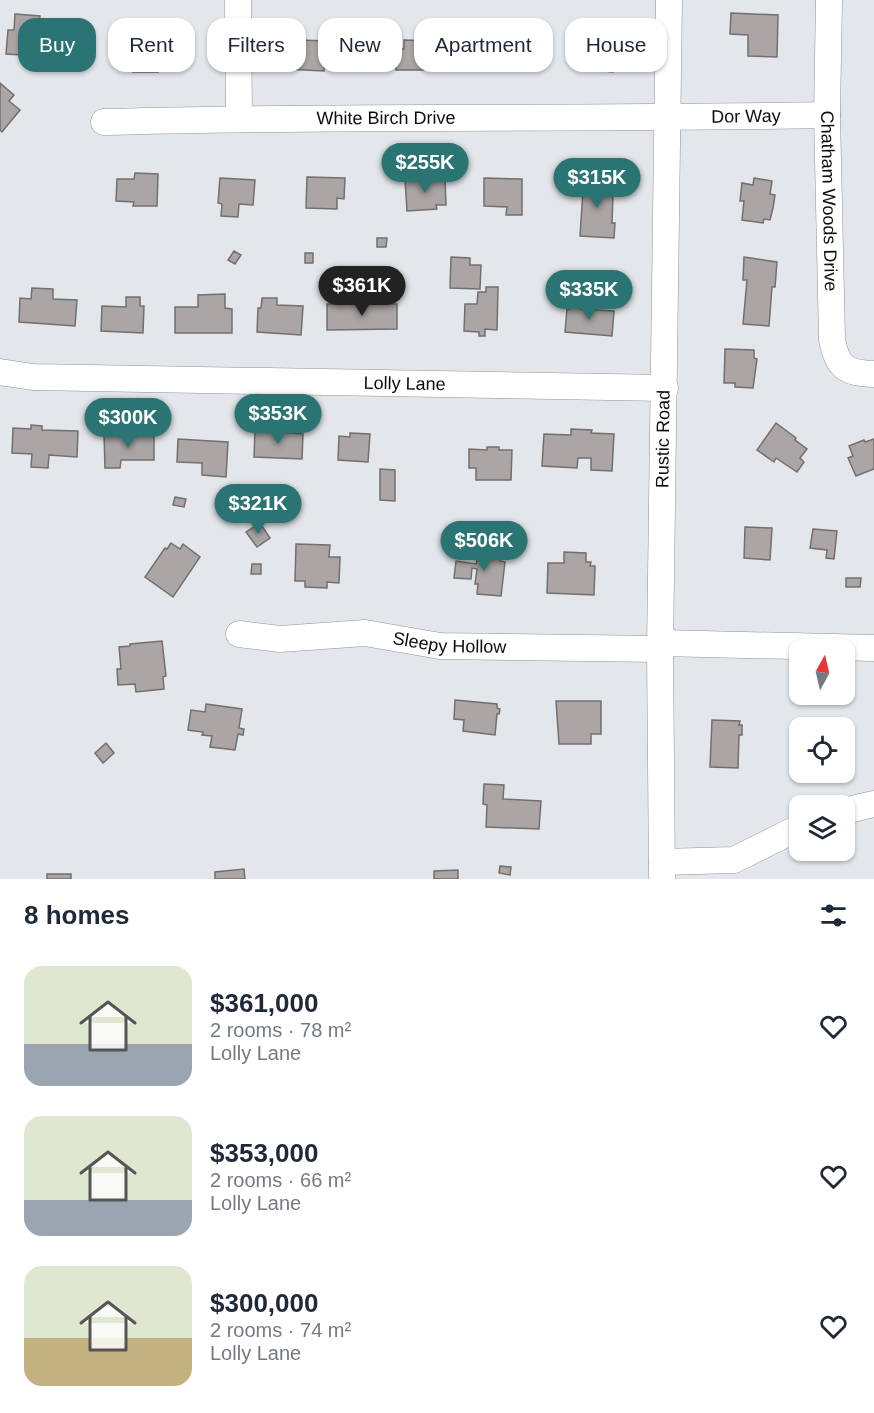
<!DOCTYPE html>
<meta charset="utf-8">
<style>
:root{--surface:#fff;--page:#f2f2f3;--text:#1f2937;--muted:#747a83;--accent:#2a7473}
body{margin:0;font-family:Arial,sans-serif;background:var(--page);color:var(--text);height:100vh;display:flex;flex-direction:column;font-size:22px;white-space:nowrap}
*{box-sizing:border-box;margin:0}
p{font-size:20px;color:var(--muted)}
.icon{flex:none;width:33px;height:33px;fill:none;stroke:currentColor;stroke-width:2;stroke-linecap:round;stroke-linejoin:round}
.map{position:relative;height:879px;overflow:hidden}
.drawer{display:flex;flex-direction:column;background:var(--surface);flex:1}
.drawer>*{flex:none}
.hud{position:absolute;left:18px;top:18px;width:838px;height:54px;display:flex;gap:12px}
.needle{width:39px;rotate:8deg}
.controls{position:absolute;left:789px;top:639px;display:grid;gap:12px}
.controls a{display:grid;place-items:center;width:66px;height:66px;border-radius:12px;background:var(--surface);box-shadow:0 2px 4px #0004;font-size:30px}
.price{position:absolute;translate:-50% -51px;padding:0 14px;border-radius:21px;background:var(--accent);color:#fff;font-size:20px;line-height:39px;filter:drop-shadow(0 2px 3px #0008)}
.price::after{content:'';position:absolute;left:50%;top:36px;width:18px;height:14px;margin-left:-9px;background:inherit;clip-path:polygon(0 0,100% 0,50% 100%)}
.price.current{background:#222;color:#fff}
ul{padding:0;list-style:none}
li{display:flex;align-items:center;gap:18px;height:150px;padding:0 24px}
li span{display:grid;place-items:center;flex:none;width:168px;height:120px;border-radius:18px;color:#555}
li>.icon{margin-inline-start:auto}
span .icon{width:72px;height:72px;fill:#fffc;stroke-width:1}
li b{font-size:26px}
h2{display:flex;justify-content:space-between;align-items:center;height:72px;padding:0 24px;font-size:26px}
.tag{padding:0 21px;border-radius:18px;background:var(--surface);box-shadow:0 2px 4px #0004;font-size:21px;line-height:54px}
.tag.current{background:var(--accent);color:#fff}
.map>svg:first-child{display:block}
.building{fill:#aba5a5;stroke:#736f6e;stroke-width:1.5}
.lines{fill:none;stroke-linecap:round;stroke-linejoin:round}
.minor-casing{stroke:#8f9296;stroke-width:27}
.minor{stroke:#fff;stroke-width:26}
.labels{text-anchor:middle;stroke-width:6;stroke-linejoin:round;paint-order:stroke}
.street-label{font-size:18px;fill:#0c0d0e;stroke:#f0f4f7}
</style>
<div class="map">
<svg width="874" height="879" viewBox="0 0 874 879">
<rect width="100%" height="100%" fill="#e3e6ea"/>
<g class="building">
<polygon points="731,13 778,15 777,57 748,56 748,35 730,34"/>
<polygon points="15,14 40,16 37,56 6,54 8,30 14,30"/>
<polygon points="492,22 496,22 498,34 501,34 501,40 525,39 524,70 484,68 487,31 492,29"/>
<polygon points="593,29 617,32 613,72 585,69 586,55 583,55 584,38 592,39"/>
<polygon points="300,40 326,41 324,71 284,69 285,44 300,44"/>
<polygon points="404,40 435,41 435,70 396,70 396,49 404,49"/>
<polygon points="139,41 159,41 159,44 173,44 173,70 158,69 158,72 133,72 134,52 138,52"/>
<polygon points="0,83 14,95 9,101 20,110 2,132 0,130"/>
<polygon points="135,173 158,174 157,206 133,206 134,202 116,201 117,179 134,179"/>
<polygon points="307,177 345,178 344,199 337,198 337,209 306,208"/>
<polygon points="587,177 610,178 609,193 613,193 612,223 615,223 614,238 580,236 583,191 586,191"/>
<polygon points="220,178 255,180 253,205 239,204 238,217 221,216 222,204 218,203"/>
<polygon points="445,178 446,205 436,205 437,209 407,211 405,179"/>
<polygon points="484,178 522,179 522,215 506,215 507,207 484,206"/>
<polygon points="754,178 772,181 770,194 775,195 773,208 770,220 764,219 763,223 742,220 744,201 740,201 742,183 753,185"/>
<polygon points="377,238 387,238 386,247 377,247"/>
<polygon points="234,251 241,255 235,264 228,260"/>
<rect x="305" y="253" width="8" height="10"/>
<polygon points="451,257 470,258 470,265 481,265 480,289 450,288"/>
<polygon points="744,257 777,262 775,287 772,287 769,326 743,324 747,280 743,280"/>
<polygon points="486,287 498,287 497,330 485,329 485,336 479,336 479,332 464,331 465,304 477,304 478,292 486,292"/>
<polygon points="32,288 53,289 53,299 77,300 75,326 19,322 20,298 31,299"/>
<polygon points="225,294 225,308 232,309 232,333 175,333 175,307 198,307 198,295"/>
<polygon points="126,297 140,297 140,306 144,306 143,333 101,331 102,306 126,307"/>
<polygon points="262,298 277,298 277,305 303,306 301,335 257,332 258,308 261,308"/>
<polygon points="571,303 581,304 581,309 614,311 612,336 565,332 567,309 570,309"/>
<polygon points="327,304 397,304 397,329 327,330"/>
<polygon points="725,349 754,350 754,358 757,359 753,388 735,387 735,383 724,383"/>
<polygon points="776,423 796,438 795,440 807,449 800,458 804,462 797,472 776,458 774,462 757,450"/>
<polygon points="31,425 42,426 42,430 78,431 77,457 49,455 48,468 31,467 32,454 12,453 13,428 31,429"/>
<polygon points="571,429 592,430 591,433 614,434 612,471 591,470 591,458 578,458 577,468 542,466 544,434 571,435"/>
<polygon points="255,430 303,434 302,459 254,457"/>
<polygon points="350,433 370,434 368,462 338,460 339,436 350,437"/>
<polygon points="104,434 154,435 154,460 121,460 120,468 105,468"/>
<polygon points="178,439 228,442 226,477 202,475 202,463 177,462"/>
<polygon points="874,439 874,469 856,476 848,458 853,456 849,446 864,440 865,442"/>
<polygon points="487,447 499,447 499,450 512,450 511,480 476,480 476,468 469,468 469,449 487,450"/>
<polygon points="380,469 395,470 395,501 380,500"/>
<polygon points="175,497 186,499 184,507 173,505"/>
<polygon points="260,523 270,538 257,547 246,532"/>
<polygon points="745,527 772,528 770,560 744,558"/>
<polygon points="813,529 837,531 834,559 826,558 827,550 810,548"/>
<polygon points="171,543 180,549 183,544 200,557 173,597 145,577 165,548 167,549"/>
<polygon points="296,544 330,545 329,557 340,557 339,583 327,582 327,588 305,587 305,581 295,581"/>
<polygon points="480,549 501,551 500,561 505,562 501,596 477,594 478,584 475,584 477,569 472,568 471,579 454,578 456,561 476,564"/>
<polygon points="564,552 586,553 586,562 591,562 590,566 595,566 594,595 547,593 548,563 564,563"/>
<polygon points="252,564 261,564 261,574 251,574"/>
<polygon points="846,578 861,578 860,587 846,587"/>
<polygon points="162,641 166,676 163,677 164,689 136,692 135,684 118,685 117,669 121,669 119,647 130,646 130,644"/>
<polygon points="455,700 497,704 497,708 500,709 499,714 497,714 495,735 463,731 464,720 454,719"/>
<polygon points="556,701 601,701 601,734 591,734 591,744 559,744"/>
<polygon points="206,704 242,709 239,728 244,729 243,735 238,734 235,750 210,747 212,736 202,735 203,732 188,730 191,710 205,712"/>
<polygon points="712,720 740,721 739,725 742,725 742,735 739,735 738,768 710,767"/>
<polygon points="106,743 114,753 103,763 95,753"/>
<polygon points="484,784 504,785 503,799 541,801 539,829 486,827 487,805 483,804"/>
<polygon points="500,866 511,867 510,875 499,873"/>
<polygon points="244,869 245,879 215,879 215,872"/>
<polygon points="458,870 458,879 434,879 434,871"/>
<rect x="47" y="874" width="24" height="5"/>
</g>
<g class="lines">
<defs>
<g id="minor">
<polyline points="238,0 239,118"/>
<path id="s1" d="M 829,0 L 827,115 L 832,339 C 837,367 845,373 874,374"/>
<path id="s2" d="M 104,122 C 345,115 586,120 827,115"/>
<path id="s3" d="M 0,372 L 33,377 L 665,388"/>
<path id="s4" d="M 239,634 L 280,639 L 365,633 L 440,646 L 660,649"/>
<polyline points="661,643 874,648"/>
<polyline points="844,811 874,804"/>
<polyline points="662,862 734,860 800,827"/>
<path id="s5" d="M 662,879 L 660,649 L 669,0"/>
</g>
</defs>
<use href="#minor" class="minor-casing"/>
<use href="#minor" class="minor"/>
</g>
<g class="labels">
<g class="street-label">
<text dy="6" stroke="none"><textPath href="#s2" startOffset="642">Dor Way</textPath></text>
<text dy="6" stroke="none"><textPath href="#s2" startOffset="282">White Birch Drive</textPath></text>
<text dy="6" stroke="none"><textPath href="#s1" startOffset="201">Chatham Woods Drive</textPath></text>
<text dy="6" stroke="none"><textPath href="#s3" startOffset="405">Lolly Lane</textPath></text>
<text dy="6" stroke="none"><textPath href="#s5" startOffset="440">Rustic Road</textPath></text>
<text dy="6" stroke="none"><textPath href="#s4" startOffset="212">Sleepy Hollow</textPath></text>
</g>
</g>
</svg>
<div class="controls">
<a><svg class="needle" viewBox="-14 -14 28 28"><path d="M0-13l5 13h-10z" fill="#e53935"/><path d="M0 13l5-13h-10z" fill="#747a83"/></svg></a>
<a><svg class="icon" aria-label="locate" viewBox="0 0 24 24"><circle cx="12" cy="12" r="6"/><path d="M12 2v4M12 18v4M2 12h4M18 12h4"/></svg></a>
<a><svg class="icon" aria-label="layers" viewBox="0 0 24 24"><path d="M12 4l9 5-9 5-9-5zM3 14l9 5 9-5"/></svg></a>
</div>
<b class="price" style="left:425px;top:194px">$255K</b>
<b class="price" style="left:597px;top:209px">$315K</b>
<b class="price current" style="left:362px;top:317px">$361K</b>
<b class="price" style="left:589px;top:321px">$335K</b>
<b class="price" style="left:278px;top:445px">$353K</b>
<b class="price" style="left:128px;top:449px">$300K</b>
<b class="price" style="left:258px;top:535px">$321K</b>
<b class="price" style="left:484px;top:572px">$506K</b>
<div class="hud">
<a class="tag current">Buy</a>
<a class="tag">Rent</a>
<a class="tag">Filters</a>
<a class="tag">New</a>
<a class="tag">Apartment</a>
<a class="tag">House</a>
</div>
</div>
<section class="drawer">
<h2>8 homes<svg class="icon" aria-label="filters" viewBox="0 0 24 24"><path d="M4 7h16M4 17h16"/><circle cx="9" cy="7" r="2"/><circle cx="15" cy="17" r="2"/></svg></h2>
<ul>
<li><span style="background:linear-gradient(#dfe7d0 65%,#9aa5b1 0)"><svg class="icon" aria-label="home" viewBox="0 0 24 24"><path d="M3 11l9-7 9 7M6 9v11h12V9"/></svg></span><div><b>$361,000</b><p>2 rooms · 78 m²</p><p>Lolly Lane</p></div><svg class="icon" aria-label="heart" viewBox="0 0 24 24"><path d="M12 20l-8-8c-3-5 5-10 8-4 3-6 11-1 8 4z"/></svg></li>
<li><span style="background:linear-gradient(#dfe7d0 70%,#9aa5b1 0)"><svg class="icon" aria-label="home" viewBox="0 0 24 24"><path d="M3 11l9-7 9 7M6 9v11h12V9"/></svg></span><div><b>$353,000</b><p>2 rooms · 66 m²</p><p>Lolly Lane</p></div><svg class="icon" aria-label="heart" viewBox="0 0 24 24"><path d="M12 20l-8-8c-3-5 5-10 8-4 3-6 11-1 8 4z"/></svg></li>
<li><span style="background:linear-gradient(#dfe7d0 60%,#c2b280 0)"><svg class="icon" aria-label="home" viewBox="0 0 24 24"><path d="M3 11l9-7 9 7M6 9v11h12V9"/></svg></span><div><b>$300,000</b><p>2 rooms · 74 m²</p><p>Lolly Lane</p></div><svg class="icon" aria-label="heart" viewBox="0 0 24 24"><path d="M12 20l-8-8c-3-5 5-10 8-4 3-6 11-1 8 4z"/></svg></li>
</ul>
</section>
